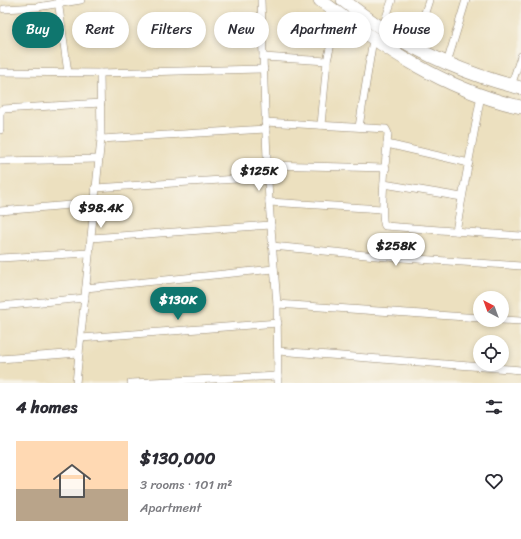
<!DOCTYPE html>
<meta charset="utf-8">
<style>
:root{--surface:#fff;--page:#f2f2f3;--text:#2b2b33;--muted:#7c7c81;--line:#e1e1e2;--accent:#0f766e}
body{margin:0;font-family:Sriracha,sans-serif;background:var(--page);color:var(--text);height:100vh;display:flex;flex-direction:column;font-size:15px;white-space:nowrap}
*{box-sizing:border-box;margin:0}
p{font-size:13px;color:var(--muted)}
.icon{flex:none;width:22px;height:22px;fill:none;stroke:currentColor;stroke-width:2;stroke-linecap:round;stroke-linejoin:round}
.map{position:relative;height:383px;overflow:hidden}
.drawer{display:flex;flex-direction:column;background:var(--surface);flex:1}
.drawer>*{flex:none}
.top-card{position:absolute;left:12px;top:12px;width:497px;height:36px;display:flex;gap:8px}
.needle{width:26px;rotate:319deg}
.buttons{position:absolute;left:473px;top:291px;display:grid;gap:8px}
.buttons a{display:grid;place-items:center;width:36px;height:36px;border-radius:50%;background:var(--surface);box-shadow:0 2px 6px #0003;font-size:20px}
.price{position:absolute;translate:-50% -34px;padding:0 9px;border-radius:14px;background:#fff;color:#222;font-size:13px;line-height:26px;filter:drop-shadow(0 1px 2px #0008)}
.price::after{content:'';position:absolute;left:50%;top:24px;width:12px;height:9px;margin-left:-6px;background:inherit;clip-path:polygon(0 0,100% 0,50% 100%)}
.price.on{background:var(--accent);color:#fff}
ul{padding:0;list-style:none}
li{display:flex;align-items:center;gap:12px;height:100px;padding:0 16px}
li+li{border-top:1px solid var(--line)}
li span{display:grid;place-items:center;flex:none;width:112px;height:80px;border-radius:0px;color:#555}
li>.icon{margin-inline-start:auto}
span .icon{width:48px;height:48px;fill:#fffc;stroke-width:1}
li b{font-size:17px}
h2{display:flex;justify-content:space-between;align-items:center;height:48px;padding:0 16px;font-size:17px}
.pill{padding:0 14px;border-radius:18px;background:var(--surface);box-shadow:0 2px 6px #0003;font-size:14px;line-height:36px}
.pill.on{background:var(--accent);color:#fff}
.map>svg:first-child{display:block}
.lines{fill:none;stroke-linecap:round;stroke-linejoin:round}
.street-casing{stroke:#94856e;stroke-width:8}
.highway-casing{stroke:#94856e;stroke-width:14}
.street{stroke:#fff;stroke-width:7}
.highway{stroke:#fff;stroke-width:13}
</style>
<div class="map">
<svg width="521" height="383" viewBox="0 0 521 383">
<rect width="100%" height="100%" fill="#f7f3e8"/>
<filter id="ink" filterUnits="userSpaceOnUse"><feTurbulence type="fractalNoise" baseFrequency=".025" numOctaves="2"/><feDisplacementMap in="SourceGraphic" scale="8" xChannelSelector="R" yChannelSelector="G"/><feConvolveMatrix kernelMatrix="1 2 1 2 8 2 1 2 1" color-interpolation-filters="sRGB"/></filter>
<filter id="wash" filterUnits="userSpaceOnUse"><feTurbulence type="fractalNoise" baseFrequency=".012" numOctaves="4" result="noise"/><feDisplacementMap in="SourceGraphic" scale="16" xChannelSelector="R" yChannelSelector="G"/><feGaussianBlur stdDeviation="0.9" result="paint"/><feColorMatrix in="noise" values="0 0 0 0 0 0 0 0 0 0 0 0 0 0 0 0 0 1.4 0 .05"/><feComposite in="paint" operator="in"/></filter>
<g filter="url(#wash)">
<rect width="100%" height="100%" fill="#ece0bf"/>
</g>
<g filter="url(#ink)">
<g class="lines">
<defs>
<g id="street">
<polyline points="58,0 68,73"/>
<polyline points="261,0 265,112 269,202 277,304 278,383"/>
<polyline points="4,9 37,7 81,0"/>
<polyline points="382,29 392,0"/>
<polyline points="414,47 429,0"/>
<polyline points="263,57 327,61"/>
<polyline points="447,63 466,0"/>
<polyline points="0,72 100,73 264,69"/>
<polyline points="511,86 521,56"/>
<path d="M 265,122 L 386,129 L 388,133 C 387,147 379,219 385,226 L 521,236"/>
<polyline points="321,125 327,61 338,14"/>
<polyline points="359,127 373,39"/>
<polyline points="0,130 0,113 3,109 101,103"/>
<polyline points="101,139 266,129"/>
<polyline points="387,144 469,163"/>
<polyline points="0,161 98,159"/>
<polyline points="267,165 386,168"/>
<polyline points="384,184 462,197"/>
<polyline points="95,188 268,177"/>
<polyline points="269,202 382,209"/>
<polyline points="0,211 94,203"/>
<polyline points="456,231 481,95"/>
<polyline points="91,238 271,225"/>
<polyline points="272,246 387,257 521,266"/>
<polyline points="0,258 89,253"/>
<polyline points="86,288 274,269"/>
<polyline points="277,304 480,318"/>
<polyline points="0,306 85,298"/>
<polyline points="502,320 521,321"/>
<polyline points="81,338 278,323"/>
<polyline points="278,351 521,370"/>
<polyline points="0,359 79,353"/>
<polyline points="76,383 101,139 100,73"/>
<polyline points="131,383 278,376"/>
</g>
<g id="highway">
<path d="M 320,0 C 381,46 444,90 521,107"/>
<path d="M 343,0 C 356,10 369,20 383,29 C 425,56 472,76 521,88"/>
</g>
</defs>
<use href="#street" class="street-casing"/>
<use href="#highway" class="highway-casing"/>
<use href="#street" class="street"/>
<use href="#highway" class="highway"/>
</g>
</g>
</svg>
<div class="buttons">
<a><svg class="needle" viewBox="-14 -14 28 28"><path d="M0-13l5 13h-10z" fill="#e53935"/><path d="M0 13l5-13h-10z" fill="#7c7c81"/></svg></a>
<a><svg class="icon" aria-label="locate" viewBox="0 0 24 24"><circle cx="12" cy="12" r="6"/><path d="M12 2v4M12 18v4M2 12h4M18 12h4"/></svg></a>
</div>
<b class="price" style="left:259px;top:192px">$125K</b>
<b class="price" style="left:101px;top:229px">$98.4K</b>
<b class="price" style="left:396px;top:267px">$258K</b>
<b class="price on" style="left:178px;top:321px">$130K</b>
<div class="top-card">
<a class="pill on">Buy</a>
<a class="pill">Rent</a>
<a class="pill">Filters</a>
<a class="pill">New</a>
<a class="pill">Apartment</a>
<a class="pill">House</a>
</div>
</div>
<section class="drawer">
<h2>4 homes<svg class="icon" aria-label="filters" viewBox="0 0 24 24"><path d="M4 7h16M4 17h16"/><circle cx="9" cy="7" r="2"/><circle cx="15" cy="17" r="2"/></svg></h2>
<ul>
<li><span style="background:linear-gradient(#ffd9b3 60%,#b9a48a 0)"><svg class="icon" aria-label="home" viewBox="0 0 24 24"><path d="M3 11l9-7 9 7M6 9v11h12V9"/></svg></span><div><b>$130,000</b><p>3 rooms · 101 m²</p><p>Apartment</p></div><svg class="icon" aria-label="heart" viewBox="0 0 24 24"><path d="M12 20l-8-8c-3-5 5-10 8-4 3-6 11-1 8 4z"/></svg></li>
</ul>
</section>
